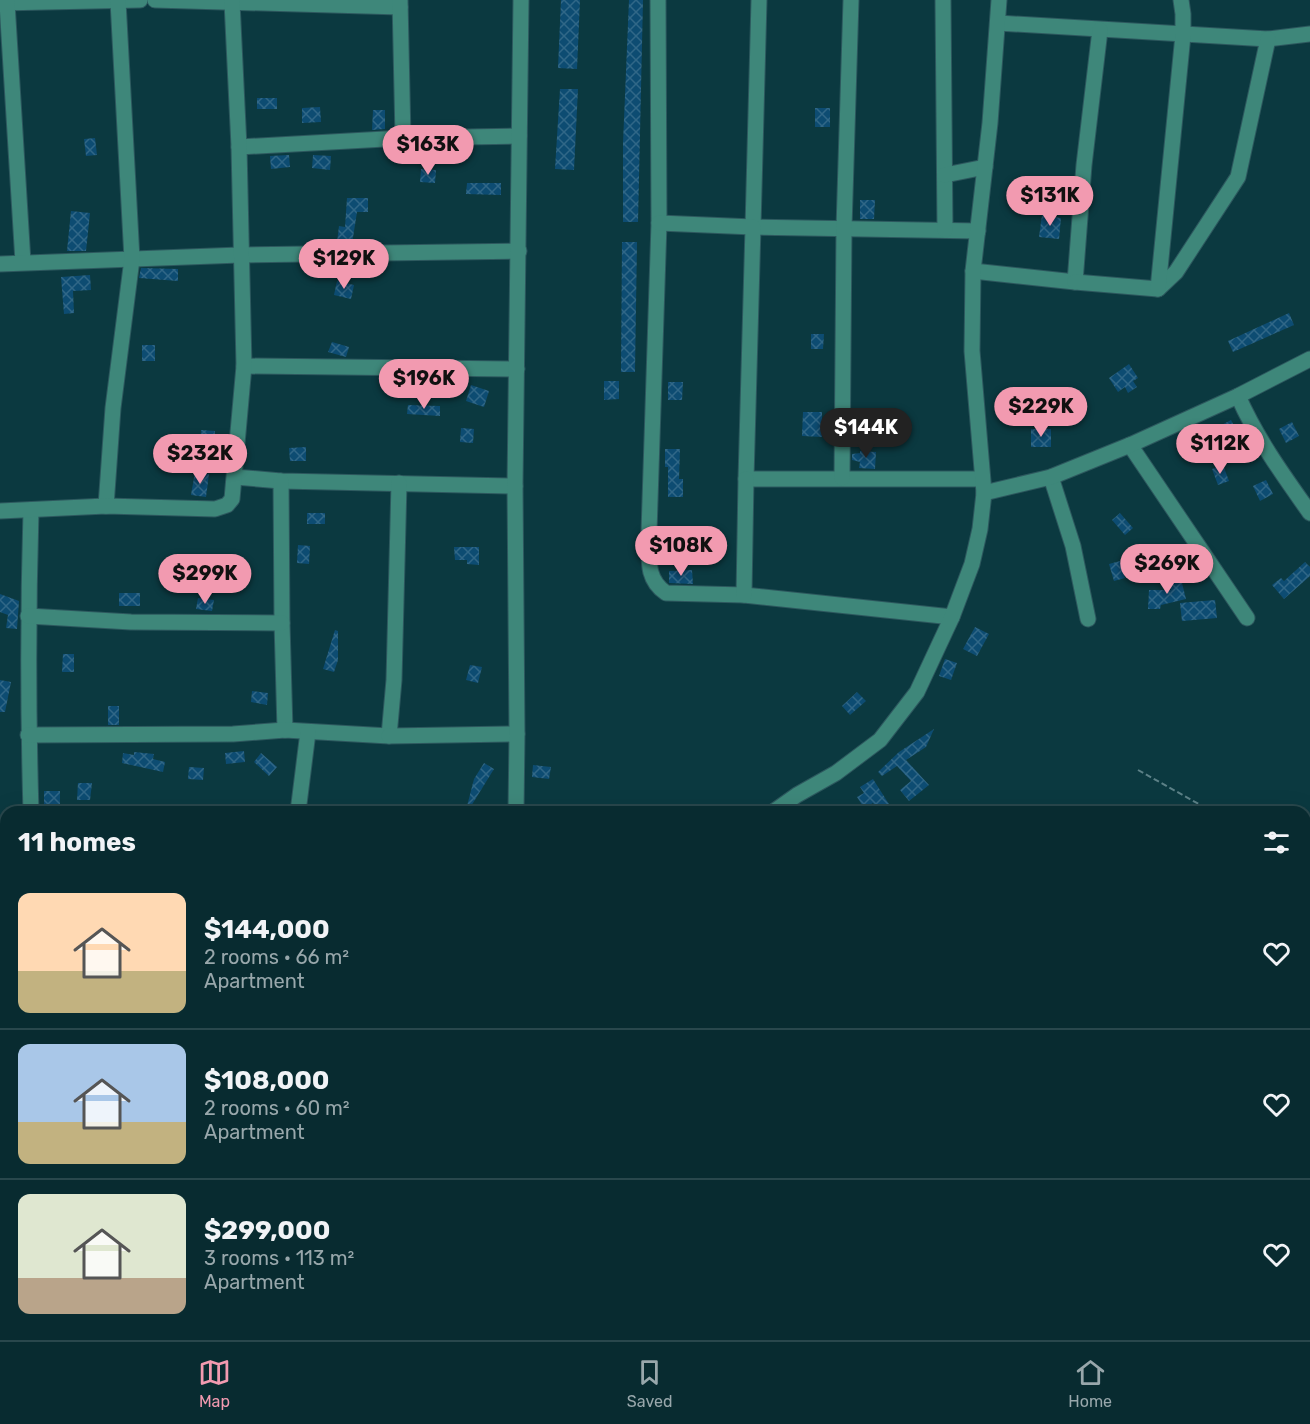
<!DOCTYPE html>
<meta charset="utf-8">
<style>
:root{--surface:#082b30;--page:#113338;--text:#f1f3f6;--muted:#98a7ab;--line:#29474c;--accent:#f29ab0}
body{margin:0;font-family:Rubik,sans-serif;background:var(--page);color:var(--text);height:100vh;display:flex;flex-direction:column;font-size:22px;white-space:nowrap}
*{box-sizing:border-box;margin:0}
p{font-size:20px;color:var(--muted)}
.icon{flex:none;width:33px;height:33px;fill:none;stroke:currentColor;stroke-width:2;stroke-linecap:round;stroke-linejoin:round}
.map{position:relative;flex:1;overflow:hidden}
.drawer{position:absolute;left:0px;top:806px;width:1311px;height:536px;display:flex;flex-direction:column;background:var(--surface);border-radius:18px 18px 0 0;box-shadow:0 6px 24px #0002,0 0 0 2px var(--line)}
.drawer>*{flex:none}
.price{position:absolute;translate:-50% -51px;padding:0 14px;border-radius:21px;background:var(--accent);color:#111;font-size:20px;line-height:39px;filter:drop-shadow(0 2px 3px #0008)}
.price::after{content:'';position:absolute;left:50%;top:36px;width:18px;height:14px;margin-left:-9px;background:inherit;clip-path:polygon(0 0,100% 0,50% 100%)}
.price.active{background:#222;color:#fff}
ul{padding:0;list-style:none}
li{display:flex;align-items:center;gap:18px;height:150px;padding:0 18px}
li+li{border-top:2px solid var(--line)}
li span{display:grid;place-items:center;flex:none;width:168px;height:120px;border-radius:12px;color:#555}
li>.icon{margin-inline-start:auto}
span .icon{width:72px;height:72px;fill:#fffc;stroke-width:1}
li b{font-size:26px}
h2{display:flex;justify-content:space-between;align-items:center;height:72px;padding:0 18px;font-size:26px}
.dock{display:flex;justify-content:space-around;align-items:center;height:84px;border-top:2px solid var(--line);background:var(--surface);font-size:16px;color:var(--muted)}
.dock a{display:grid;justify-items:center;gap:3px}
.dock .active{color:var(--accent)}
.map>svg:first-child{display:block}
.building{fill:url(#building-cross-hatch)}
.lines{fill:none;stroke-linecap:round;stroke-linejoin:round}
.minor-casing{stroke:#2d585e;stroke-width:17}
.path{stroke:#5c8187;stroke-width:2;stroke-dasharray:6 3;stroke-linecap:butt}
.minor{stroke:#3e877a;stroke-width:15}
</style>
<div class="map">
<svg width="1310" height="1340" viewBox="0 0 1310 1340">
<defs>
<pattern id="building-cross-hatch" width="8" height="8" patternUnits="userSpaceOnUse" patternTransform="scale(1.5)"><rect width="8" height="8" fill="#0d4c72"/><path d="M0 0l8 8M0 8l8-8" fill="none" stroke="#306787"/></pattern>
</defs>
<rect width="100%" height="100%" fill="#0b3940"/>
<g class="building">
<polygon points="561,0 580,0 577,69 558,68"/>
<polygon points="629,0 643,0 638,222 623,222 623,143"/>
<polygon points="560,89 578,89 574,170 555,169"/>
<rect x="257" y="98" width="20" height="11"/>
<polygon points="320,107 321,122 302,123 302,108"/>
<rect x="815" y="108" width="15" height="19"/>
<polygon points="373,110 385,110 385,129 372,130"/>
<polygon points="95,138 97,155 86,156 84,139"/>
<polygon points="289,155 290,167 271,169 270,156"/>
<polygon points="313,155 331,156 330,170 312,168"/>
<polygon points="421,169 436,170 435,183 420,182"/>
<polygon points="467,183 501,183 501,195 466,194"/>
<polygon points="347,198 368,198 368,212 357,212 352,244 337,242 339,226 345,227"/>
<polygon points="860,200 875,200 874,219 860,219"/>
<polygon points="71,211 90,213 86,251 67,251"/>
<polygon points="1042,215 1061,218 1059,239 1039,237"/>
<polygon points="622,242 637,242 635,372 621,372"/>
<polygon points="141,268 178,269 178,281 139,278"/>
<polygon points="90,275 91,290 73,291 74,313 64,314 61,277"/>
<polygon points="337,281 354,285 351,299 334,295"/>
<polygon points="1289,313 1294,325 1233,352 1228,341"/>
<polygon points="811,334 824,334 823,349 811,349"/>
<polygon points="332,342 349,347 346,357 328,352"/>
<rect x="142" y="345" width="13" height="16"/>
<polygon points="1129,364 1138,378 1133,381 1137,387 1128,393 1125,387 1118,392 1109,378"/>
<polygon points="604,381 619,381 619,399 604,400"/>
<polygon points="668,382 683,382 682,400 668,400"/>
<polygon points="471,385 489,391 484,407 466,401"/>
<polygon points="408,405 440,406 440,416 407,414"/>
<polygon points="803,412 822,412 822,437 802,436"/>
<polygon points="1231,420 1244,445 1228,453 1216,428"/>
<polygon points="1292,422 1299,436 1286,443 1279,429"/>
<polygon points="461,428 474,429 473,443 460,442"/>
<rect x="1031" y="429" width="20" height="18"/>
<polygon points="201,430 215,431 214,447 200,446"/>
<polygon points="306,447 306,461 290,461 289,448"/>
<polygon points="665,449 680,449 679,479 683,479 683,497 668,497 668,467 665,467"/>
<polygon points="860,451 876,452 875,469 859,468 860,462 852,460 852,454 860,453"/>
<polygon points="1223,465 1229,481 1218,485 1212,469"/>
<polygon points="195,472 209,474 206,497 191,495"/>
<polygon points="1266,480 1273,494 1260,501 1253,486"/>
<rect x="307" y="513" width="18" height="11"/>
<polygon points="1120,513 1133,528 1125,535 1112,520"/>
<polygon points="298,545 310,546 309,564 297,563"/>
<polygon points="454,547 479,547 479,565 467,564 467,560 455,560"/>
<rect x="1149" y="549" width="12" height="17"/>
<polygon points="1120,561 1125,578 1114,581 1109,564"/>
<polygon points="1305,562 1310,567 1310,576 1284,599 1272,585 1281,578 1284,581"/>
<polygon points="692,570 693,584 669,583 669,571"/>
<polygon points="1181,579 1186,599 1161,605 1160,609 1148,609 1149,590 1171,590 1169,582"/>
<rect x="119" y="593" width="21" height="13"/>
<polygon points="0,594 19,601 17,629 6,628 8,615 0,612"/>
<polygon points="198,598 214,600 212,611 196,609"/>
<polygon points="1215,600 1217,618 1182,621 1180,603"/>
<polygon points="975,627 989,634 977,656 963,649"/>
<polygon points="335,630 338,631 338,660 334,672 323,669"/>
<polygon points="63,654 74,654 74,672 62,672"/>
<polygon points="945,659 957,663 951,680 939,676"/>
<polygon points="470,665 482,667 478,683 466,680"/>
<polygon points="0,680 11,682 5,712 0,712"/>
<polygon points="252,691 268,693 267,705 251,702"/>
<polygon points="857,692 866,701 850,715 842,706"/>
<rect x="108" y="706" width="11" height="19"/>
<polygon points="934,729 926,747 906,760 929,785 909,801 900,790 911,781 897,766 882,776 878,772 899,752"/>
<polygon points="244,751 245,762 226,764 225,753"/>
<polygon points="134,752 154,754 153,759 165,762 163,772 122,763 123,753 134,755"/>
<polygon points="261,753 277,767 269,776 254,762"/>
<polygon points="484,763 494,769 468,811 466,810 474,779"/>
<polygon points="533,765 551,767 549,779 532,777"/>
<polygon points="189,767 204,768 203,780 188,779"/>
<polygon points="873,779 894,812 879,812 873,803 864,808 857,797 864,793 860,787"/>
<polygon points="78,783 92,783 90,800 77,800"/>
<rect x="44" y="791" width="16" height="21"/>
</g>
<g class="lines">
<defs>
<g id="minor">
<polyline points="155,0 400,7"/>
<polyline points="400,0 403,138"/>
<path d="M 658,0 L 659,223 L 649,532 C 650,556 644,578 666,593 L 744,595 L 952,617"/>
<polyline points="759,0 753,227 978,231"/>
<polyline points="943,0 945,230"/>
<polyline points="0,3 140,0"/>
<polyline points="7,3 23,262"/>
<polyline points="998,23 1268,39 1310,34"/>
<polyline points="239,147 403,138 519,136"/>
<polyline points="945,175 985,167"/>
<polyline points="659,223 753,227 746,479 982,479"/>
<polyline points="0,264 240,255 519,251"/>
<polyline points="973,271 1075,282 1084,165 1100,30"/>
<polyline points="1075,282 1158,289 1176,272 1238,177 1268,39"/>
<polyline points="1158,289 1183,35 1183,14 1181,0"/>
<polyline points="244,366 517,369"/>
<path d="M 1238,396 C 1257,439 1283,475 1310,513"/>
<polyline points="1130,445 1247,618"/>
<polyline points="235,477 281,481 515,486"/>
<polyline points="1051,477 1073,546 1088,619"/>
<polyline points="842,478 844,228 851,0"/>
<polyline points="281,481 282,623 285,730"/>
<polyline points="984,493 1051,477 1130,445 1238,396 1310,359"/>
<polyline points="106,506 113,408 132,259 118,1"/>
<path d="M 31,510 C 28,610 28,711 31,812"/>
<polyline points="0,511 106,506 215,509 227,505 232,499 244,366 239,147 232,2"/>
<polyline points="744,595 746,479"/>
<polyline points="28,616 131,622 282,623"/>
<polyline points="28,735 233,734 285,730 389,736 394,680 399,483"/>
<polyline points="389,736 517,734"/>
<polyline points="298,812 308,732"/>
<polyline points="516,812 517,734 515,486 521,0"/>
<polyline points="773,812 797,795 836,773 880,740 917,692 952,617 972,564 980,529 984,493 972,351 973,271 990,123 999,0"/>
<polyline points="0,882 6,885"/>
<polyline points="1305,986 1310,976"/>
<polyline points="1305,1011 1310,1012"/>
<polyline points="1305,1289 1310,1291"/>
<polyline points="584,1335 585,1340"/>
</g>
</defs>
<use href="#minor" class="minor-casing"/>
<g class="path">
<polyline points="1138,770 1213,812"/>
<polyline points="1305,870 1310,874"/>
<polyline points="826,1340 827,1335"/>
</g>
<use href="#minor" class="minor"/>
</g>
</svg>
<b class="price" style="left:428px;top:176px">$163K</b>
<b class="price" style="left:1050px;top:227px">$131K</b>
<b class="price" style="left:344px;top:290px">$129K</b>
<b class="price" style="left:424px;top:410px">$196K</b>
<b class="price" style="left:1041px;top:438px">$229K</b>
<b class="price active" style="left:866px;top:459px">$144K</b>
<b class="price" style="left:1220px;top:475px">$112K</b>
<b class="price" style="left:200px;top:485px">$232K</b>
<b class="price" style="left:681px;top:577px">$108K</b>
<b class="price" style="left:1167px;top:595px">$269K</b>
<b class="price" style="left:205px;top:605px">$299K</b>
<section class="drawer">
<h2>11 homes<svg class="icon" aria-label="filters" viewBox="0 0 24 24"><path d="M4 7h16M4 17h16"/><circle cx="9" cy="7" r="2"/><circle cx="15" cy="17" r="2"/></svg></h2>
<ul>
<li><span style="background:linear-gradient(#ffd9b3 65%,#c2b280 0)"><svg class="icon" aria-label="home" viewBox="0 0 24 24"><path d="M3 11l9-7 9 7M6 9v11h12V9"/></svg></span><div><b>$144,000</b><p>2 rooms · 66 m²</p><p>Apartment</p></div><svg class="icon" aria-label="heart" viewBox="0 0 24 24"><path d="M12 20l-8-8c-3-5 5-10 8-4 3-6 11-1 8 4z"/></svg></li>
<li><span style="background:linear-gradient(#a9c7e8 65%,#c2b280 0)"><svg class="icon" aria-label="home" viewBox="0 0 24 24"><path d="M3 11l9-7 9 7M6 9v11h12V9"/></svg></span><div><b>$108,000</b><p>2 rooms · 60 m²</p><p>Apartment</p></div><svg class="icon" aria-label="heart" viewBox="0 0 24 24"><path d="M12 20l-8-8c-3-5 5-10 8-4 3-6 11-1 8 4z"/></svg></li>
<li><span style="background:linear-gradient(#dfe7d0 70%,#b9a48a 0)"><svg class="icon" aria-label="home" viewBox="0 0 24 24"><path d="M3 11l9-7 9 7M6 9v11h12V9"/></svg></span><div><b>$299,000</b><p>3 rooms · 113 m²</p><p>Apartment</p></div><svg class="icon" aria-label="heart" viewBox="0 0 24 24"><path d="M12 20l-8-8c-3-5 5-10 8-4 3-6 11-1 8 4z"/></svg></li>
</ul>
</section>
</div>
<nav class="dock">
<a class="active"><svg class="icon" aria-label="map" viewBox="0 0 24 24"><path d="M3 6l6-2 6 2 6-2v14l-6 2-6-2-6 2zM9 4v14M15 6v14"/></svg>Map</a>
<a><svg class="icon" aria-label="saved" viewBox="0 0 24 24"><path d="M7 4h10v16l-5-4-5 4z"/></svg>Saved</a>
<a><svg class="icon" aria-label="home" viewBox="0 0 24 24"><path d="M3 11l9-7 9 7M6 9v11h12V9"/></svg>Home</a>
</nav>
